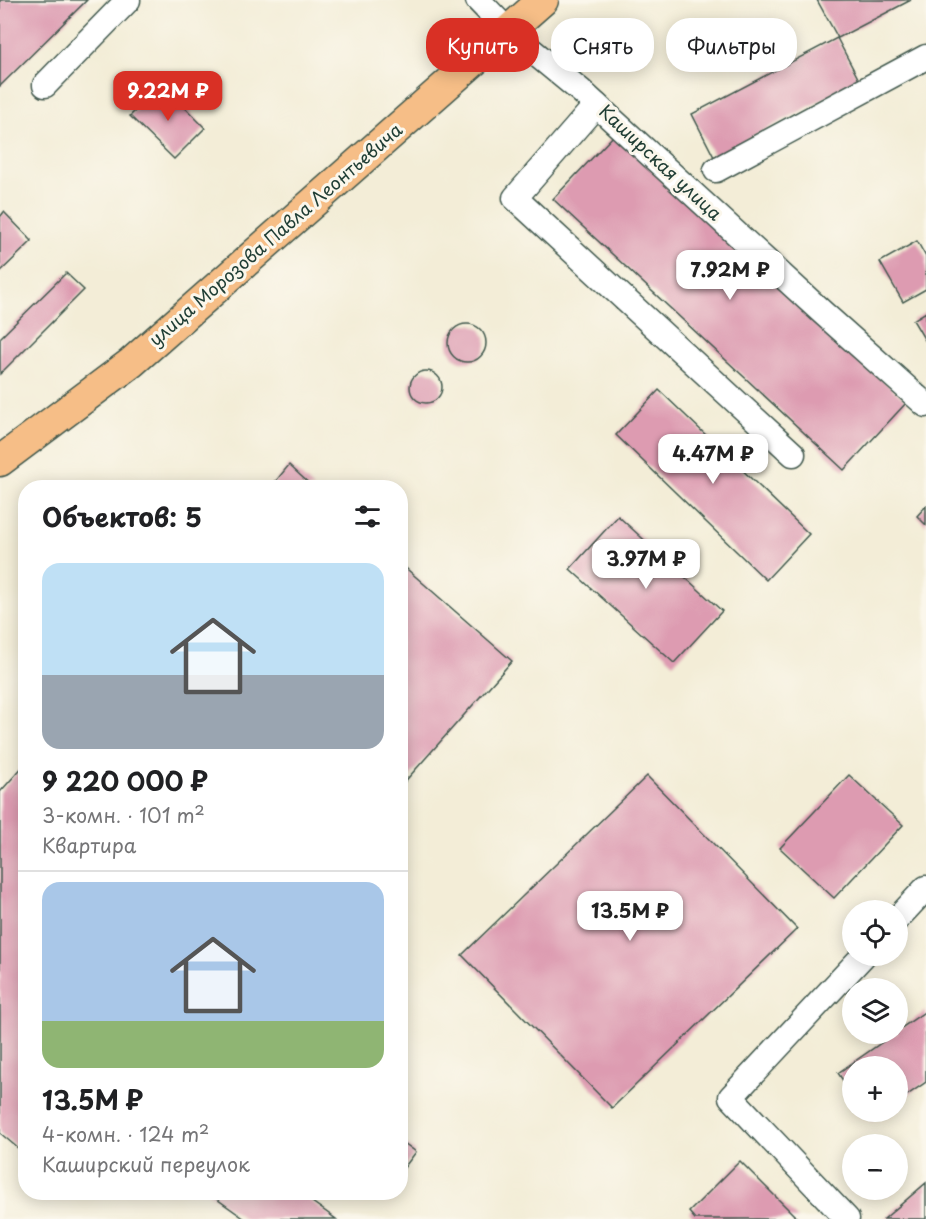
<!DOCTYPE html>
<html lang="ru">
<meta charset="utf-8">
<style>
:root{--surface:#fff;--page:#f2f2f2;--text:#202124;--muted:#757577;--line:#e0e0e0;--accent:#d93025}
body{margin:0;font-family:"Playpen Sans",sans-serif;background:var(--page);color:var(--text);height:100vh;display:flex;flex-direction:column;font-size:22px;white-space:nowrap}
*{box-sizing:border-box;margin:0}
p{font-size:20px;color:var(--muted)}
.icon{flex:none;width:33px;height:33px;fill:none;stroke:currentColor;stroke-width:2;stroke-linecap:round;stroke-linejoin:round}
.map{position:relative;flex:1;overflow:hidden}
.drawer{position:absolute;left:18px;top:480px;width:390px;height:720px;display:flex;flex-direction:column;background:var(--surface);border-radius:24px;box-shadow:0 3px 15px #0003}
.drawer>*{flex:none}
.top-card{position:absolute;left:426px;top:18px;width:410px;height:54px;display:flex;gap:12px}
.fabs{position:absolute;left:842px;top:900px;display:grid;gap:12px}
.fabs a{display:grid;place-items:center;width:66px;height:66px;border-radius:50%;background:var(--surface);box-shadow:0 3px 15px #0003;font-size:30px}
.price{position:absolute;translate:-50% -51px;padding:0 14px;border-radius:12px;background:#fff;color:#222;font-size:20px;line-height:39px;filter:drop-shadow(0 2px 3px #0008)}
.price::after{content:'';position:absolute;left:50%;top:36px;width:18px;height:14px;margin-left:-9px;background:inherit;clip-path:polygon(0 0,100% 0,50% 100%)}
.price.on{background:var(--accent);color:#fff}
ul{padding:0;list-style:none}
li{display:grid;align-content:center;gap:12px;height:318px;padding:0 24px}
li+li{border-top:2px solid var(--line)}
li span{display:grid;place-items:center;height:186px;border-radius:18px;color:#555}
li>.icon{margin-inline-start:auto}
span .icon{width:108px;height:108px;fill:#fffc;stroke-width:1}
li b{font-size:26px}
h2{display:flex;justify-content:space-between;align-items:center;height:72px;padding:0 24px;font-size:26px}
.pill{padding:0 21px;border-radius:24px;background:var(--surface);box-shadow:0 3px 15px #0003;font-size:21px;line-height:54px}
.pill.on{background:var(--accent);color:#fff}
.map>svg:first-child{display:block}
.building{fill:#dd9bb1}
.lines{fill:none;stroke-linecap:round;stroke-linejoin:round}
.minor-casing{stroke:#3f574c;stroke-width:27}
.major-casing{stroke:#3f574c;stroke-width:33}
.minor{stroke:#fff;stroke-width:24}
.major{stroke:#f6be87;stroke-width:30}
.labels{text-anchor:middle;stroke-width:6;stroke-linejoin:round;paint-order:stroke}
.street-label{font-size:18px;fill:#1f3d34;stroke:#fbf7ec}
</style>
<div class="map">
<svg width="926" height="1219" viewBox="0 0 926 1219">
<rect width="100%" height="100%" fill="#fbf7ec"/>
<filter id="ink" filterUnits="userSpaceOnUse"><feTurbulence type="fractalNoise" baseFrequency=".0167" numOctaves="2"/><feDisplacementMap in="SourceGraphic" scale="12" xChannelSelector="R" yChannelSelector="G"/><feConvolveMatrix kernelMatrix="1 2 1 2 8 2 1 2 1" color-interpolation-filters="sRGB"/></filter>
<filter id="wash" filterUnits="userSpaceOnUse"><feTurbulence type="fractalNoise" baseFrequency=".008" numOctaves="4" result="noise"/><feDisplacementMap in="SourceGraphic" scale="24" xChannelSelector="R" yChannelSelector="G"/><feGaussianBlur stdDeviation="1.35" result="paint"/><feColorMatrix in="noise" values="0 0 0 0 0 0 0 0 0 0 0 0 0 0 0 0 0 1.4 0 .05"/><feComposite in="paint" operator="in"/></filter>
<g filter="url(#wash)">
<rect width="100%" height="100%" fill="#f3edd7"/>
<g id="blocks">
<g class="building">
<polygon points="0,0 87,0 0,86"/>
<polygon points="817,0 911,0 838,38"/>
<polygon points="837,38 859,80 714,157 692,114"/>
<polygon points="162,84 205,128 174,159 130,116"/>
<polygon points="617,132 907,402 844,470 553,199"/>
<polygon points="4,212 32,241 0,272 0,217"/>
<polygon points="917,241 926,257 926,289 903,302 880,262"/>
<polygon points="66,273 84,290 0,374 0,338"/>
<polygon points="926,312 926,342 913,320"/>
<circle cx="467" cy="343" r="19"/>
<circle cx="426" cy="387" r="16"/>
<polygon points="659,390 809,534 766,580 616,435"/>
<polygon points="289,465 314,488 270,488"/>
<polygon points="926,506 926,525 917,516"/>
<polygon points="618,516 722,611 674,663 570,569"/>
<polygon points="400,563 512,661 400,787"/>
<polygon points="26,763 26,1155 0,1133 0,792"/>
<polygon points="849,775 903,825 834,898 780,848"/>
<polygon points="647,776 797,929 612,1108 462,955"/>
<polygon points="926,1011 926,1082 897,1102 897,1066 852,1066 852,1094 838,1073 894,1034 897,1034 897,1031"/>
<polygon points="865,1112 884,1112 871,1121"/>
<polygon points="400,1140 416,1152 400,1173"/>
<polygon points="740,1161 798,1219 695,1219 689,1212"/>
<polygon points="926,1183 926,1219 884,1219"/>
<polygon points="207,1192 298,1192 336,1219 245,1219"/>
</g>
</g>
</g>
<g filter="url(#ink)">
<use href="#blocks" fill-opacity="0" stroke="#3f574c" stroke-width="1.5"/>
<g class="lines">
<defs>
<g id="minor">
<polyline points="478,0 508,31 581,91 823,313 926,405"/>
<polyline points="45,85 128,0"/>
<polyline points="596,105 515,198 793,454"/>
<polyline points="716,170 926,57"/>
<polyline points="897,919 926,888"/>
<polyline points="847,1219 731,1097 863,956"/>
</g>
<polyline id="major" points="0,461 131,363 543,0"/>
</defs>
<use href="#minor" class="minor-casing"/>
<use href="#major" class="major-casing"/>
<use href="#minor" class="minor"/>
<use href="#major" class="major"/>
</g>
</g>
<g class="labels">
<g class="street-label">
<text transform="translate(660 163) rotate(43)" y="6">Каширская улица</text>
<text transform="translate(276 235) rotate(-41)" y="6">улица Морозова Павла Леонтьевича</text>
</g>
</g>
</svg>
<div class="fabs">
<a><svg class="icon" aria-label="locate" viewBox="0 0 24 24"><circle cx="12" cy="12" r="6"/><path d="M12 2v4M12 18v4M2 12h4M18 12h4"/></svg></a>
<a><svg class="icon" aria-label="layers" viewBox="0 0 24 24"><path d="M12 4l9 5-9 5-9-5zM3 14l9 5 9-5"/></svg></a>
<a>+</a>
<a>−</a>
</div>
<b class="price on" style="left:168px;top:122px">9.22M ₽</b>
<b class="price" style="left:730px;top:301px">7.92M ₽</b>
<b class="price" style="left:713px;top:485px">4.47M ₽</b>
<b class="price" style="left:646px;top:590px">3.97M ₽</b>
<b class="price" style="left:630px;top:942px">13.5M ₽</b>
<div class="top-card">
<a class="pill on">Купить</a>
<a class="pill">Снять</a>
<a class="pill">Фильтры</a>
</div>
<section class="drawer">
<h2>Объектов: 5<svg class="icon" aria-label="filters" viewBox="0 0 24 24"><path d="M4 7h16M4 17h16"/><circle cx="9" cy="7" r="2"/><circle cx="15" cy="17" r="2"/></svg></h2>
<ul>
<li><span style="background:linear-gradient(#bfe0f5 60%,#9aa5b1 0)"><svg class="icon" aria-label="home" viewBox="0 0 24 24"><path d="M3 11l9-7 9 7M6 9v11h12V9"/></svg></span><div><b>9 220 000 ₽</b><p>3-комн. · 101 m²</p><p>Квартира</p></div></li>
<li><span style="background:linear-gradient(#a9c7e8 75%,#8fb573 0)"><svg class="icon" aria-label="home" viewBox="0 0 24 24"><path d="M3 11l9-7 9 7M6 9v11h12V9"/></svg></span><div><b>13.5M ₽</b><p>4-комн. · 124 m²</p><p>Каширский переулок</p></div></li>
</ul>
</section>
</div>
